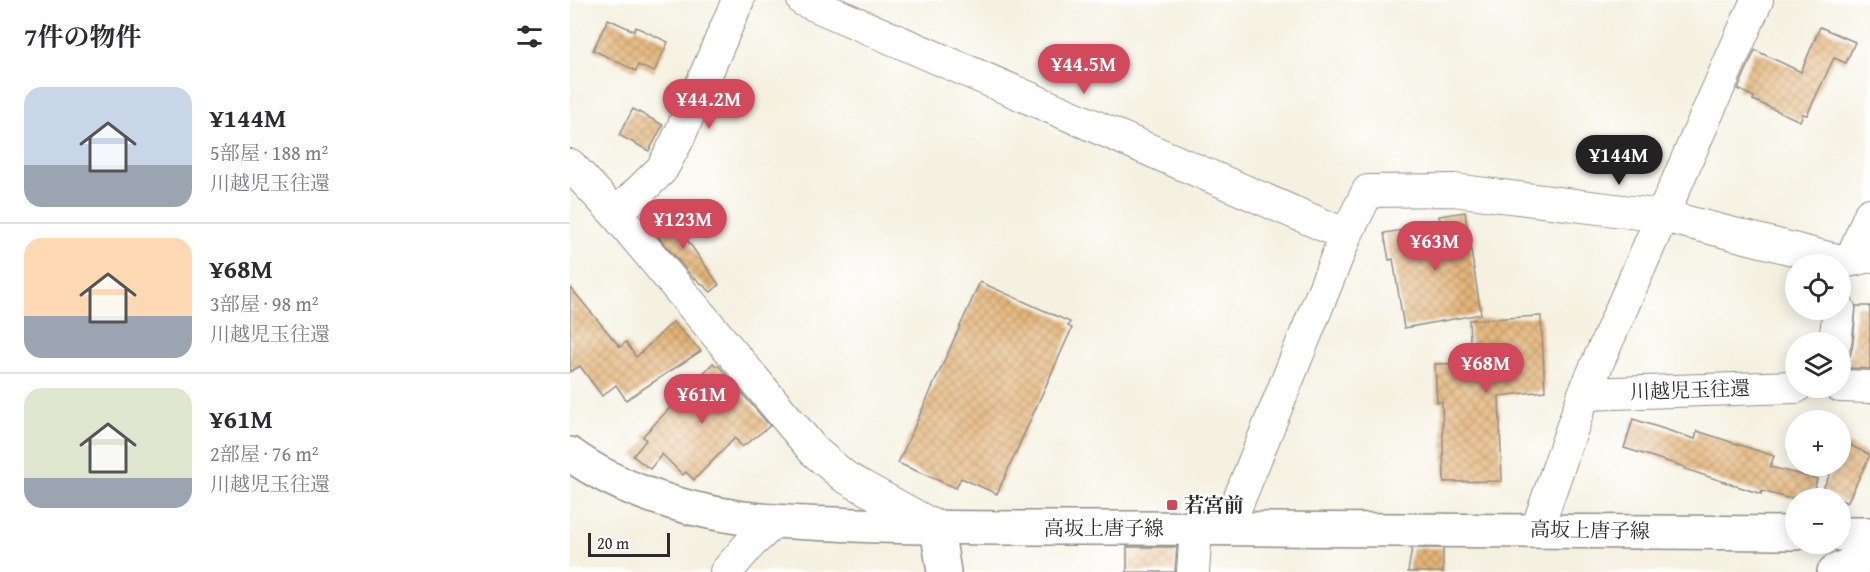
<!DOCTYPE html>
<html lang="ja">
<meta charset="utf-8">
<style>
:root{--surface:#fff;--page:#f7f7f7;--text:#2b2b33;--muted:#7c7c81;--line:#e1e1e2;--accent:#d1495b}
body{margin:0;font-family:"Gentium Book Plus","Noto Serif JP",serif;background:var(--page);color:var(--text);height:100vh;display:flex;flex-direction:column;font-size:22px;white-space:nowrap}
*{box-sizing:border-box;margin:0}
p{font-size:20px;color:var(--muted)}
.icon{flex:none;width:33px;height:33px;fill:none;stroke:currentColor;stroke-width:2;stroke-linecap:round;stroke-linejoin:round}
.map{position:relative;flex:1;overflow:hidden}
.details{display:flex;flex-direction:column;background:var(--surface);width:570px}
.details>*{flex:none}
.buttons{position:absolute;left:1215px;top:254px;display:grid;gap:12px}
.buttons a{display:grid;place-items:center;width:66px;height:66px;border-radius:50%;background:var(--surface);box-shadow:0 3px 15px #0003;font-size:30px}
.scale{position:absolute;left:18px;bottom:15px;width:82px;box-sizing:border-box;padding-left:6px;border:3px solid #2b2b2b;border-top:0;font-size:16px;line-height:21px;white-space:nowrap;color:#2b2b2b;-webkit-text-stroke:4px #fff;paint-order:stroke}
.price{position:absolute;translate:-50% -51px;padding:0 14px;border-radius:21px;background:var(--accent);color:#fff;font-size:20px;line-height:39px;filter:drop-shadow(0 2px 3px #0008)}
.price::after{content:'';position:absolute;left:50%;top:36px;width:18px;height:14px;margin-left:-9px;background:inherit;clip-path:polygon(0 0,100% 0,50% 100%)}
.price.active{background:#222;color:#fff}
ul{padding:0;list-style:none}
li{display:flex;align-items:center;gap:18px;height:150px;padding:0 24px}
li+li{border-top:2px solid var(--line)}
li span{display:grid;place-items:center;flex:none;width:168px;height:120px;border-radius:18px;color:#555}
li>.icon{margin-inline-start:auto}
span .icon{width:72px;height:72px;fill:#fffc;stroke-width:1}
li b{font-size:26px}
h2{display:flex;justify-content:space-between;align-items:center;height:72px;padding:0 24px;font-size:26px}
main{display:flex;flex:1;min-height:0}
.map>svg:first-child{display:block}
.building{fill:url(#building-cross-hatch)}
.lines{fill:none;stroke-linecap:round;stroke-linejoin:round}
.street-casing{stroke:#908e86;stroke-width:34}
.secondary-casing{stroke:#908e86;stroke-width:36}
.street{stroke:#fff;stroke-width:32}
.secondary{stroke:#fff;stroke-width:33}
.poi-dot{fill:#d1495b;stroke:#fff;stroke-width:2}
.labels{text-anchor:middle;stroke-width:4.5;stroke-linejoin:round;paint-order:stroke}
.street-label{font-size:20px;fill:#2b2b2b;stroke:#fff}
.poi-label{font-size:20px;font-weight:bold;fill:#2b2b2b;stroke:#fff;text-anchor:start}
</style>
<main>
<section class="details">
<h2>7件の物件<svg class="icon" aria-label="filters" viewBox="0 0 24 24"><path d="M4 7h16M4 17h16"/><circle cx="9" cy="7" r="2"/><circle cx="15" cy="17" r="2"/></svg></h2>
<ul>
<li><span style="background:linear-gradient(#c9d6e8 65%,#9aa5b1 0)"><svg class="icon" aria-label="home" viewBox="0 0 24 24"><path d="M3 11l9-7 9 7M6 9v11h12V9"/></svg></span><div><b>¥144M</b><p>5部屋 · 188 m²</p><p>川越児玉往還</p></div></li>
<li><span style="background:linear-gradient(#ffd9b3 65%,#9aa5b1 0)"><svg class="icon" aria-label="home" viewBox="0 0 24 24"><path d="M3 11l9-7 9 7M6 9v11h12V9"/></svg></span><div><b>¥68M</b><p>3部屋 · 98 m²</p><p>川越児玉往還</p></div></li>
<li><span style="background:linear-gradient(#dfe7d0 75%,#9aa5b1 0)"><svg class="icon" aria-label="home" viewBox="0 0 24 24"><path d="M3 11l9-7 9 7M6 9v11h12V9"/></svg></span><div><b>¥61M</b><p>2部屋 · 76 m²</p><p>川越児玉往還</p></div></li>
</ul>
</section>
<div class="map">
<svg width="1300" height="572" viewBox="0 0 1300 572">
<defs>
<pattern id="building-cross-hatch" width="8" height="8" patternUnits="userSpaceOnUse" patternTransform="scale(1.5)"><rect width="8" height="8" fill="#e4b579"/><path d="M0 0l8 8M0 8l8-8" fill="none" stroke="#b99363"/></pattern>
</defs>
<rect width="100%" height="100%" fill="#fff"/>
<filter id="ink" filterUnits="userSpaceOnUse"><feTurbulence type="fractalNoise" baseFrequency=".0167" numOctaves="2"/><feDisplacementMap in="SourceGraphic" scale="12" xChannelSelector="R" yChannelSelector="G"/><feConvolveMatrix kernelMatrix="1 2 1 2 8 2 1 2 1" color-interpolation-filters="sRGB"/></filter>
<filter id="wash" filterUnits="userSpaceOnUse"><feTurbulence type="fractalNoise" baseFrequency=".008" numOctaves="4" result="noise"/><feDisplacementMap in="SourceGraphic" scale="24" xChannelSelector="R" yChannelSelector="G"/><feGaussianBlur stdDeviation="1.35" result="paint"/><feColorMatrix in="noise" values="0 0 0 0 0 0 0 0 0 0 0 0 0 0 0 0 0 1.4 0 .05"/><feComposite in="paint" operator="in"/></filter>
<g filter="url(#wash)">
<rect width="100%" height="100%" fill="#f5f1e1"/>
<g id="blocks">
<g class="building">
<polygon points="38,19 64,31 66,27 98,42 84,72 68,65 66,71 23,50"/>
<polygon points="1250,27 1285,42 1276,63 1264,58 1237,115 1233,114 1230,121 1183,100 1184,97 1168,89 1185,50 1231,72"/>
<polygon points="63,109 93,125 79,151 49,135"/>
<polygon points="94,211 118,234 115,237 149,285 141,292 125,278 124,279 79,226"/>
<polygon points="895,212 911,314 834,328 823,259 819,260 814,233 871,224 869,216"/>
<polygon points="410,282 500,322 498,326 502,328 427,494 391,478 386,488 328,463"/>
<polygon points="0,287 50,347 56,342 66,357 103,322 131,351 56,400 46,385 32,396 10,366 0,372"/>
<polygon points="1286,306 1300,306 1300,369 1271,368 1271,359 1275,356 1280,356 1283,344"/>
<polygon points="971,316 975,391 929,396 932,481 874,482 872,402 867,402 865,364 901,363 899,320"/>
<polygon points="143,363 146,366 148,365 200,426 172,447 165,438 124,480 116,472 113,475 92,454 80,469 63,456 76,440 73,436"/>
<polygon points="1063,419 1125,439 1127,431 1204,456 1200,467 1247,479 1242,498 1217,498 1192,491 1191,494 1115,469 1115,467 1054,448"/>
<polygon points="1276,443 1300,455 1277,503 1252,490 1265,465 1270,465 1270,454"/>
<polygon points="557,547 607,547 605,572 557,572"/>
<polygon points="842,548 873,548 873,572 838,572"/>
</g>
</g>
</g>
<g filter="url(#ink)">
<use href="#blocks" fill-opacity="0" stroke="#908e86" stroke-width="1.5"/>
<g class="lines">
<defs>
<g id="street">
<polyline points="233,0 776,235"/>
<polyline points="0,165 46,214 244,451 275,477 367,528"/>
<polyline points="46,214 92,169 108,139 168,0"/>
<polyline points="1281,260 1300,214"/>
<polyline points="1265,342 1269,309"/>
<polyline points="1270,386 1300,387"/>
<polyline points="1014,394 1226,387"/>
<polyline points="657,529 776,235 798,191 884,190 1093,216 1274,262 1300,256"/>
<polyline points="967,529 1014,394 1187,0"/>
<polyline points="156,572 181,543 204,522"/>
<polyline points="623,572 626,529"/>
</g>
<g id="secondary">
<path d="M 0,454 C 46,488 111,509 167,517 C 206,523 246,523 285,525 C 377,529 468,528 559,528 C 781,529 1003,530 1226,533"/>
<polyline points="367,528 374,572"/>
<polyline points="1270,534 1300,534"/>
<polyline points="1264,572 1300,555"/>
</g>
</defs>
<use href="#street" class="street-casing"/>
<use href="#secondary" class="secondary-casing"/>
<use href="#street" class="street"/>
<use href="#secondary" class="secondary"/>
</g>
</g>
<rect class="poi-dot" x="596" y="499" width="12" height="12" rx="3"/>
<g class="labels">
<g class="street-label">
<text transform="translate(1120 390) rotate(-2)" y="7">川越児玉往還</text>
<text x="534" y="535">高坂上唐子線</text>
<text transform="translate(1020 530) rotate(1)" y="7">高坂上唐子線</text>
</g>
<g class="poi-label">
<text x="614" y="512">若宮前</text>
</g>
</g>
</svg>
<div class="buttons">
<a><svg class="icon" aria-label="locate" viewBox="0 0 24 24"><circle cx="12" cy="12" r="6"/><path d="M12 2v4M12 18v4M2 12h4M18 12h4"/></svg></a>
<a><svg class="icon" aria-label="layers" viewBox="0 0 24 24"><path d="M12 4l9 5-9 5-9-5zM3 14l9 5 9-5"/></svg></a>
<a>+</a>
<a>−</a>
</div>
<div class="scale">20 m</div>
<b class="price" style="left:514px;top:95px">¥44.5M</b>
<b class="price" style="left:139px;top:130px">¥44.2M</b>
<b class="price active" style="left:1049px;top:186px">¥144M</b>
<b class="price" style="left:113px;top:250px">¥123M</b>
<b class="price" style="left:865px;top:272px">¥63M</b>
<b class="price" style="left:916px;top:394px">¥68M</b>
<b class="price" style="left:132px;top:425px">¥61M</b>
</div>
</main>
